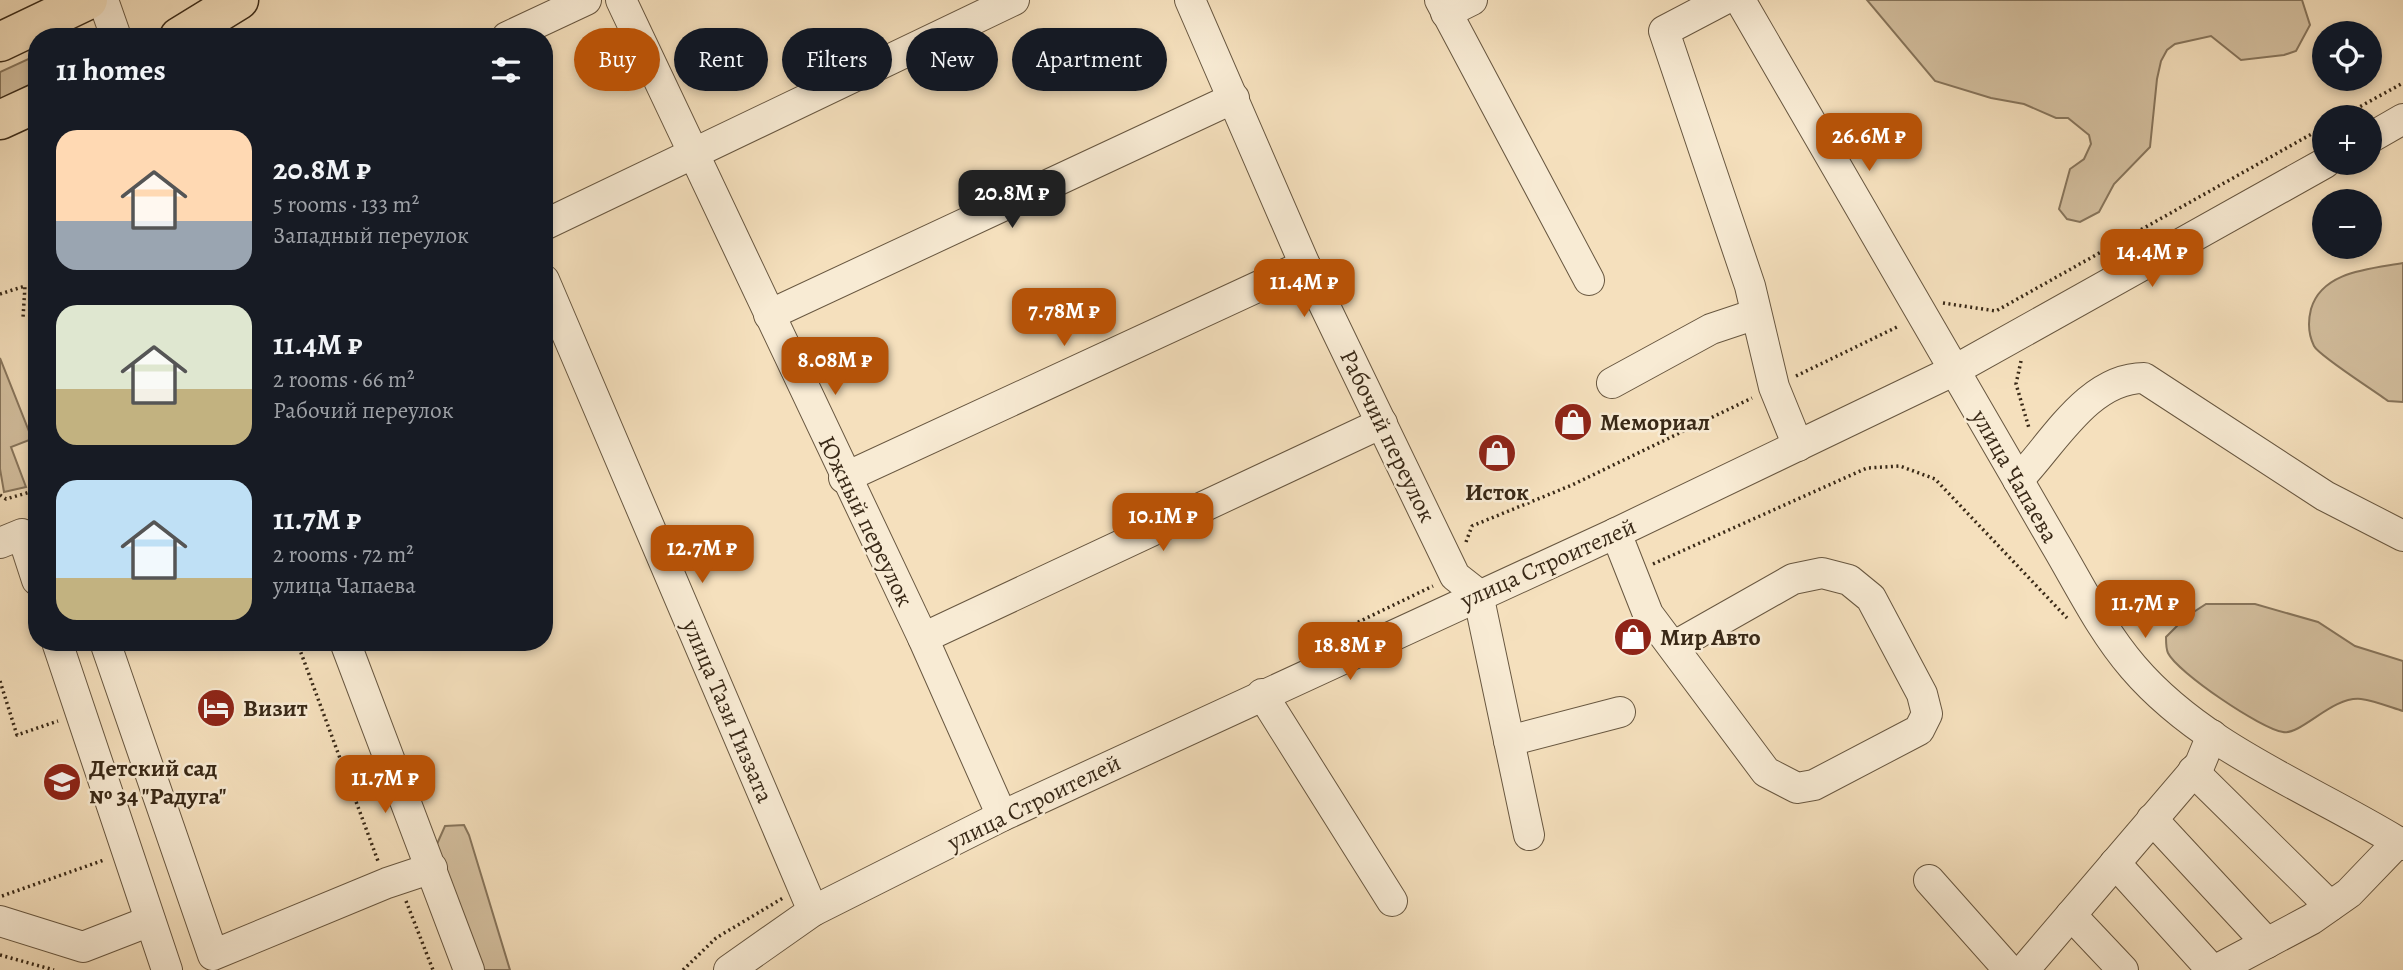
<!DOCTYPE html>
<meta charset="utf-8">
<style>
:root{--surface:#171b24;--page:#20242c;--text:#f1f3f6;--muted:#9ea1a6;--accent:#b45309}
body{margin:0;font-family:Alegreya,serif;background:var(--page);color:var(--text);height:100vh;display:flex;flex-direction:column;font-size:26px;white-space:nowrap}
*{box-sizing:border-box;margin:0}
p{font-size:23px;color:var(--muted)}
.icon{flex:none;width:38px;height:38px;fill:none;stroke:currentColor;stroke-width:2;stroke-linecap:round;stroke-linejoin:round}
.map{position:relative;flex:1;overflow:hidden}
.side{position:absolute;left:28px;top:28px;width:525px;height:623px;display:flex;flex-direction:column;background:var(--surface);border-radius:28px;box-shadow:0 4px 10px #0003}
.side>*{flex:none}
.guide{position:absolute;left:574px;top:28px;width:665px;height:63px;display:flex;gap:14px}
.buttons{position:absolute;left:2312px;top:21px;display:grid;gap:14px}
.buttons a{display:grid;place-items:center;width:70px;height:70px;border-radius:50%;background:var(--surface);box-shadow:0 4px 10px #0003;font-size:35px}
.price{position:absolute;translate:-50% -60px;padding:0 16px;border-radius:14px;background:var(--accent);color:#fff;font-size:23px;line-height:46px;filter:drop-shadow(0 2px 4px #0008)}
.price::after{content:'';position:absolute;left:50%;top:42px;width:21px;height:16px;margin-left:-10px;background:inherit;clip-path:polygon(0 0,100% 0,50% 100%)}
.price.current{background:#222;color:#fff}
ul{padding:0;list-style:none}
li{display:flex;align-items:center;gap:21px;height:175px;padding:0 28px}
li span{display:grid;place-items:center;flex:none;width:196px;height:140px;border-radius:21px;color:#555}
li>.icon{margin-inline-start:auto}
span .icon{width:84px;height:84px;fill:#fffc;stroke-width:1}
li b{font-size:30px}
h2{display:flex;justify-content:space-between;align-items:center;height:84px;padding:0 28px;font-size:30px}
.chip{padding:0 24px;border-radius:32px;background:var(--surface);box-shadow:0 4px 10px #0003;font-size:24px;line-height:63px}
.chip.current{background:var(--accent);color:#fff}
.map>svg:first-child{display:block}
.green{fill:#d5c1a1;stroke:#87755c;stroke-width:2}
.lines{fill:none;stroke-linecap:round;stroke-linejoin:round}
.minor-casing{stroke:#685740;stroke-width:32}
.major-casing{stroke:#392917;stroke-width:41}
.path{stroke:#392917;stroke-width:3.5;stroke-dasharray:2 3.5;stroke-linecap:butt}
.minor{stroke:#f8ebd4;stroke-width:30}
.major{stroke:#f5e0bd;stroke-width:38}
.labels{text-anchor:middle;stroke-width:5;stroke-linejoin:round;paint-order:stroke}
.poi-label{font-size:24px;font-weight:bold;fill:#392917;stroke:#f8ebd4;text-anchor:start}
.street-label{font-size:24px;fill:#392917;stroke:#f8ebd4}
</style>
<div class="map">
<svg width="2403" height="970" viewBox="0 0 2403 970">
<rect width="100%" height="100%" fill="#f5e0bd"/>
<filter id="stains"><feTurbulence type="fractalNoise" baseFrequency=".00286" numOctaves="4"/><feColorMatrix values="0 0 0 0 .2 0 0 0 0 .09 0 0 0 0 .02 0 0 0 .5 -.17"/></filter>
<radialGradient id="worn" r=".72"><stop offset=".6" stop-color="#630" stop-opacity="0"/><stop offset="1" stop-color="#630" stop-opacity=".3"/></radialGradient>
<g class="green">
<polygon points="1867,0 2302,0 2310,25 2296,51 2284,55 2241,60 2211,36 2175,44 2167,50 2161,61 2157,79 2150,147 2114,184 2099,212 2080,222 2067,219 2059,209 2070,169 2084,159 2091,144 2089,135 2068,118 2056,118 2024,104 1991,98 1935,81"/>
<polygon points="37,55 37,83 0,99 0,72"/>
<path d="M 2403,263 L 2403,402 L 2388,401 C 2375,391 2319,356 2314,346 C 2308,334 2308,321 2311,309 C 2322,271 2370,269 2403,263 Z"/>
<polygon points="0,358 32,439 11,447 26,487 4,492 0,469"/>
<path d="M 2206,604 L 2255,604 L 2318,622 L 2355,646 L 2403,661 L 2403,711 C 2390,707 2375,701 2361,699 C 2332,696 2302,735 2283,732 C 2261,729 2177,672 2168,653 C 2166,649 2166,641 2166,637 L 2186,617 Z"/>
<polygon points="464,825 469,835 510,970 484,970 440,865 437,844 445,826"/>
</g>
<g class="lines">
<defs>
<g id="minor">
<polyline points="103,0 116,37"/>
<polyline points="621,0 923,638 1002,816"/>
<polyline points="1190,0 1305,265 1455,576 1478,594 1529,835"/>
<polyline points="1440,0 1589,280"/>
<polyline points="1723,0 1664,31 1750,286 1774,387 1798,446"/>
<path d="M 1740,0 L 2054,542 C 2079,584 2101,630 2133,667 C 2204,750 2313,789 2403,845"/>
<polyline points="1446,13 1472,0"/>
<polyline points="507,37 586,0"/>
<polyline points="2370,138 2403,119"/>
<polyline points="544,225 1014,0"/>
<polyline points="544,280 813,911"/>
<polyline points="769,315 1234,98"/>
<polyline points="1612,383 1711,329 1756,314"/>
<polyline points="844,478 1305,265"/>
<path d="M 2018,480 C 2053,444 2088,378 2144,378 L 2325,496 L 2403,536"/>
<polyline points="1616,533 1648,614 1766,772 1797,788 1814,785 1919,730 1927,714 1922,694 1871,598 1849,580 1822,573 1793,579 1673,647"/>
<polyline points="0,543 22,534 37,580"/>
<polyline points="923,638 1382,423"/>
<polyline points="57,642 167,970"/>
<polyline points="105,642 213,955 387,883 432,868"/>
<polyline points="345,642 469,970"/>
<polyline points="1262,694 1392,901"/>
<polyline points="1509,741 1620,712"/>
<polyline points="2193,771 2330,906"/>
<polyline points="2152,819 2267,943"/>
<polyline points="2115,863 2212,970"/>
<polyline points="1929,880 2009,970"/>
<polyline points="2071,915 2123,970"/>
<polyline points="0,921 83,947 150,921"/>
<polyline points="729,970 813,911 1002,816 1616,533 1953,371 2325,163"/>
<polyline points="2024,970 2200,764 2212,735"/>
<polyline points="2216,970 2312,919 2349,893 2398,842"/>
</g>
<g id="major">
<polyline points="179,37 239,0"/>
<polyline points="0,42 88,0"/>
<polyline points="0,120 37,103"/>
</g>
</defs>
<use href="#minor" class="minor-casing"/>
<use href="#major" class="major-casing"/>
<g class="path">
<polyline points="2341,117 2403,83"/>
<polyline points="0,294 25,286 23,318"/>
<polyline points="1943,303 1996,311 2324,127"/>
<polyline points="2021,361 2016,384 2029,428"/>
<polyline points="1796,376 1899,326"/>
<polyline points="0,495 6,499 37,490"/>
<polyline points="1466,542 1472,526 1572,485 1752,398"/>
<polyline points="1653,564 1867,468 1900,466 1935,479 2067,618"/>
<polyline points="1348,627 1433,586"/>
<polyline points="297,642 378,861"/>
<polyline points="0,681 17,735 58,721"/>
<polyline points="2,896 104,860"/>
<polyline points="406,901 433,970"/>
<polyline points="0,955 54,970"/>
<polyline points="683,970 716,938 783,898"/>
</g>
<use href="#minor" class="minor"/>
<use href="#major" class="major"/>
</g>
<defs>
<symbol id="shop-disc" viewBox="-11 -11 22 22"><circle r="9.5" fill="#8f2418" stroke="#f8ebd4"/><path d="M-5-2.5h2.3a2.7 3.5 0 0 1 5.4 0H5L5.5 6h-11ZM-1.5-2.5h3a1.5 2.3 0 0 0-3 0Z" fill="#fff"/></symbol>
<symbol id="hotel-disc" viewBox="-11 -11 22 22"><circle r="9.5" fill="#8f2418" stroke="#f8ebd4"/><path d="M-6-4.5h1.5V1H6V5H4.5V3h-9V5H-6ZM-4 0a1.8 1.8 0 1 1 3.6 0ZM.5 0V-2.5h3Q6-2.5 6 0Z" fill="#fff"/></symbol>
<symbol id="school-disc" viewBox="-11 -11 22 22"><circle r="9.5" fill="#8f2418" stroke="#f8ebd4"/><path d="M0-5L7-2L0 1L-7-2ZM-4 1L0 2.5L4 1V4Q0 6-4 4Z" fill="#fff"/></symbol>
</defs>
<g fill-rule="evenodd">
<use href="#shop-disc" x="1551" y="400" width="44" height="44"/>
<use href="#shop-disc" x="1475" y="431" width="44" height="44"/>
<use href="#shop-disc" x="1611" y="615" width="44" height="44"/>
<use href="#hotel-disc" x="194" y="686" width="44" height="44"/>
<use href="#school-disc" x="40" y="760" width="44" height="44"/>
</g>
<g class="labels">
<g class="poi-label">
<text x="1600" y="430">Мемориал</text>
<text x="1497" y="500" text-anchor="middle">Исток</text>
<text x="1660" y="645">Мир Авто</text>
<text x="243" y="716">Визит</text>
<text x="89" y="776">Детский сад<tspan x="89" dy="28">№ 34 "Радуга"</tspan></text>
</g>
<g class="street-label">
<text transform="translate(1388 436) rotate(64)" y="8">Рабочий переулок</text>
<text transform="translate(2015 476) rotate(60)" y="8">улица Чапаева</text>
<text transform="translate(866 521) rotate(64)" y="8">Южный переулок</text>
<text transform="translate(1548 563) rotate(-24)" y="8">улица Строителей</text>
<text transform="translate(728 711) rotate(67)" y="8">улица Тази Гиззата</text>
<text transform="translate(1034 802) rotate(-26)" y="8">улица Строителей</text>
</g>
</g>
<rect width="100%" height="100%" filter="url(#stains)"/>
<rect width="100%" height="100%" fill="url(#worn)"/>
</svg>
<div class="buttons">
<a><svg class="icon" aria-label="locate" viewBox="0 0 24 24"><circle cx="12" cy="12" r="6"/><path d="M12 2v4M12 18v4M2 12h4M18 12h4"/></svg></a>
<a>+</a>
<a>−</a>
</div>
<b class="price" style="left:1869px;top:173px">26.6M ₽</b>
<b class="price current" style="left:1012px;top:230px">20.8M ₽</b>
<b class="price" style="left:2152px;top:289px">14.4M ₽</b>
<b class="price" style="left:1304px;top:319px">11.4M ₽</b>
<b class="price" style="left:1064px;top:348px">7.78M ₽</b>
<b class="price" style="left:835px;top:397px">8.08M ₽</b>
<b class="price" style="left:1163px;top:553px">10.1M ₽</b>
<b class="price" style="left:702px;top:585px">12.7M ₽</b>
<b class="price" style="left:2145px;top:640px">11.7M ₽</b>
<b class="price" style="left:1350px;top:682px">18.8M ₽</b>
<b class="price" style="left:385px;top:815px">11.7M ₽</b>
<div class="guide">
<a class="chip current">Buy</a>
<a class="chip">Rent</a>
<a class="chip">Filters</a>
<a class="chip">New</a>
<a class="chip">Apartment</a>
</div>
<section class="side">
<h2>11 homes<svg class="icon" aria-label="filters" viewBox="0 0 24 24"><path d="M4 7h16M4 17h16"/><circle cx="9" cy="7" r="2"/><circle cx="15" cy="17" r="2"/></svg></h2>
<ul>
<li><span style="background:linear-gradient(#ffd9b3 65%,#9aa5b1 0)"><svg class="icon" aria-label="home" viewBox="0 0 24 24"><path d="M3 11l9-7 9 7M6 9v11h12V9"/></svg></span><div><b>20.8M ₽</b><p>5 rooms · 133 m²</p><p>Западный переулок</p></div></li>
<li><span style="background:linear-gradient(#dfe7d0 60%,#c2b280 0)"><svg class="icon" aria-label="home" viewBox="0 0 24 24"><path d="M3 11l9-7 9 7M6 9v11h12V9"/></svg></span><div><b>11.4M ₽</b><p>2 rooms · 66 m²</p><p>Рабочий переулок</p></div></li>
<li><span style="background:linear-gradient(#bfe0f5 70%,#c2b280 0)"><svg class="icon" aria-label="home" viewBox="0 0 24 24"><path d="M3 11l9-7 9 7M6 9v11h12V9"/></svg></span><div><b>11.7M ₽</b><p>2 rooms · 72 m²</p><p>улица Чапаева</p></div></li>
</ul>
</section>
</div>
